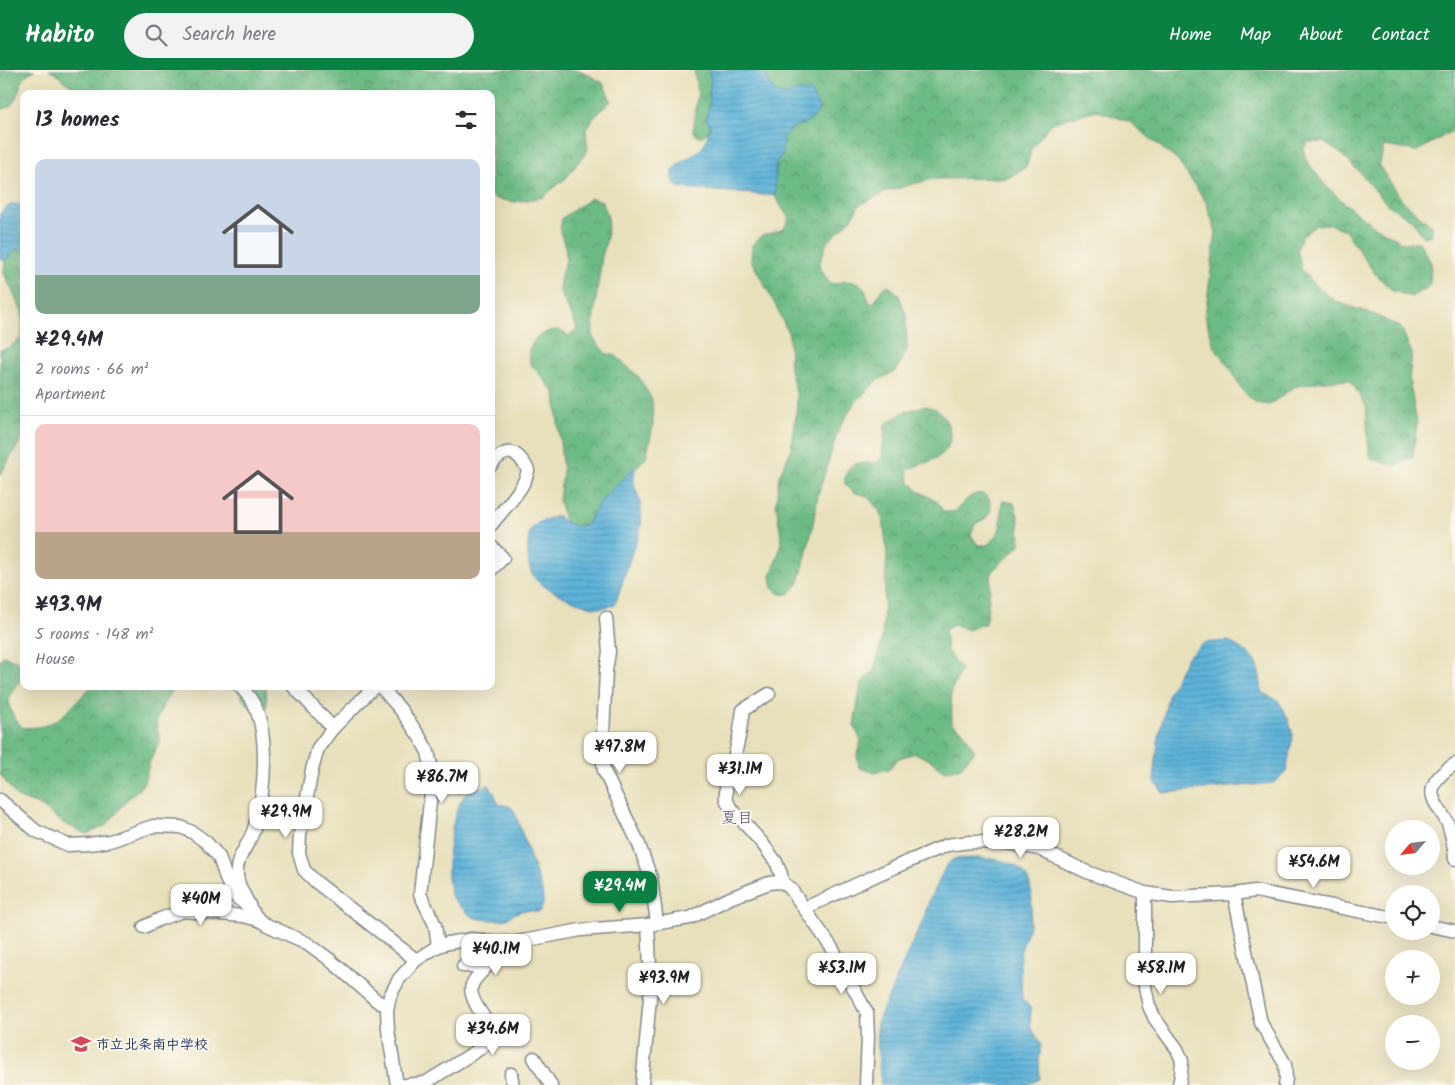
<!DOCTYPE html>
<meta charset="utf-8">
<style>
:root{--surface:#fff;--page:#f2f2f3;--text:#2b2b33;--muted:#7c7c81;--line:#e1e1e2;--accent:#0b8043}
body{margin:0;font-family:Kalam,"Klee One",sans-serif;background:var(--page);color:var(--text);height:100vh;display:flex;flex-direction:column;font-size:19px;white-space:nowrap}
*{box-sizing:border-box;margin:0}
p{font-size:16px;color:var(--muted)}
.icon{flex:none;width:28px;height:28px;fill:none;stroke:currentColor;stroke-width:2;stroke-linecap:round;stroke-linejoin:round}
.map{position:relative;flex:1;overflow:hidden}
.details{position:absolute;left:20px;top:20px;width:475px;height:600px;display:flex;flex-direction:column;background:var(--surface);border-radius:10px;box-shadow:0 5px 20px #0002}
.details>*{flex:none}
.needle{width:32px;rotate:242deg}
.fabs{position:absolute;left:1385px;top:750px;display:grid;gap:10px}
.fabs a{display:grid;place-items:center;width:55px;height:55px;border-radius:50%;background:var(--surface);box-shadow:0 5px 20px #0002;font-size:25px}
.price{position:absolute;translate:-50% -42px;padding:0 11px;border-radius:10px;background:#fff;color:#222;font-size:16px;line-height:32px;filter:drop-shadow(0 1px 2px #0008)}
.price::after{content:'';position:absolute;left:50%;top:30px;width:15px;height:11px;margin-left:-8px;background:inherit;clip-path:polygon(0 0,100% 0,50% 100%)}
.price.current{background:var(--accent);color:#fff}
ul{padding:0;list-style:none}
li{display:grid;align-content:center;gap:10px;height:265px;padding:0 15px}
li+li{border-top:1px solid var(--line)}
li span{display:grid;place-items:center;height:155px;border-radius:10px;color:#555}
li>.icon{margin-inline-start:auto}
span .icon{width:90px;height:90px;fill:#fffc;stroke-width:1}
li b{font-size:21px}
h2{display:flex;justify-content:space-between;align-items:center;height:60px;padding:0 15px;font-size:21px}
header{display:flex;align-items:center;gap:30px;box-sizing:border-box;height:70px;padding:0 25px;background:var(--accent);color:#fff}
header strong{font-size:24px}
nav{display:flex;gap:28px;margin-inline-start:auto;font-size:18px}
.search{width:350px;height:45px;background:var(--page);display:flex;align-items:center;gap:12px;box-sizing:border-box;padding:0 18px;border-radius:28px;color:var(--muted);font-size:19px}
.map>svg:first-child{display:block}
.forest{fill:url(#forest-crowns);stroke:#447571}
.water{fill:url(#water-rules);stroke:#3c719c}
.lines{fill:none;stroke-linecap:round;stroke-linejoin:round}
.street-casing{stroke:#82888c;stroke-width:15}
.street{stroke:#fff;stroke-width:12}
.labels{text-anchor:middle;stroke-width:4;stroke-linejoin:round;paint-order:stroke}
.poi-label{font-size:14px;font-weight:bold;fill:#1b2f5e;stroke:#fbf7ec;text-anchor:start}
.quarter-label{font-size:16px;fill:#545281;stroke:#fbf7ec}
</style>
<header>
<strong>Habito</strong>
<div class="search"><svg class="icon" aria-label="search" viewBox="0 0 24 24"><circle cx="10" cy="10" r="6"/><path d="M15 15l6 6"/></svg>Search here</div>
<nav><a>Home</a><a>Map</a><a>About</a><a>Contact</a></nav>
</header>
<div class="map">
<svg width="1455" height="1015" viewBox="0 0 1455 1015">
<defs>
<pattern id="forest-crowns" width="20" height="18" patternUnits="userSpaceOnUse" patternTransform="scale(1.25)"><rect width="20" height="18" fill="#6dbb84"/><path d="M2 6a3 3 0 1 1 6 0M12 15a3 3 0 1 1 6 0" fill="none" stroke="#59986f"/></pattern>
<pattern id="water-rules" width="6" height="5" patternUnits="userSpaceOnUse" patternTransform="scale(1.25)"><rect width="6" height="5" fill="#5db3d9"/><path d="M0 2.5h6" fill="none" stroke="#4c92b3"/></pattern>
</defs>
<rect width="100%" height="100%" fill="#fbf7ec"/>
<filter id="ink" filterUnits="userSpaceOnUse"><feTurbulence type="fractalNoise" baseFrequency=".02" numOctaves="2"/><feDisplacementMap in="SourceGraphic" scale="10" xChannelSelector="R" yChannelSelector="G"/><feConvolveMatrix kernelMatrix="1 2 1 2 8 2 1 2 1" color-interpolation-filters="sRGB"/></filter>
<filter id="wash" filterUnits="userSpaceOnUse"><feTurbulence type="fractalNoise" baseFrequency=".0096" numOctaves="4" result="noise"/><feDisplacementMap in="SourceGraphic" scale="20" xChannelSelector="R" yChannelSelector="G"/><feGaussianBlur stdDeviation="1.12" result="paint"/><feColorMatrix in="noise" values="0 0 0 0 0 0 0 0 0 0 0 0 0 0 0 0 0 1.4 0 .05"/><feComposite in="paint" operator="in"/></filter>
<g filter="url(#wash)">
<rect width="100%" height="100%" fill="#e8e0bb"/>
<g class="forest">
<path d="M 0,0 L 35,0 C 32,2 27,3 25,6 C 17,18 18,39 0,39 Z"/>
<polygon points="49,0 580,0 603,13 611,31 593,49 586,61 588,80 566,108 543,127 515,132 497,129 491,126 491,24 81,24 52,1"/>
<path d="M 694,0 L 708,0 L 711,10 L 709,23 L 710,32 L 706,48 L 710,56 C 707,63 705,67 697,66 L 693,60 L 698,22 Z"/>
<path d="M 765,0 L 1455,0 L 1455,32 L 1451,62 L 1417,81 L 1384,76 L 1379,96 L 1403,131 L 1431,156 L 1432,165 L 1423,167 L 1413,151 L 1387,134 L 1361,104 L 1339,82 L 1323,72 L 1309,72 L 1303,79 L 1306,90 L 1325,115 L 1349,137 L 1373,155 L 1403,173 L 1419,172 L 1431,193 L 1430,216 L 1411,227 L 1393,221 L 1375,204 L 1345,160 L 1329,154 L 1316,155 L 1302,166 L 1297,179 L 1302,200 L 1317,217 L 1337,232 L 1378,246 L 1401,258 L 1412,283 L 1409,309 L 1417,353 L 1413,386 L 1396,396 L 1371,389 L 1368,373 L 1366,336 L 1350,310 L 1322,311 L 1294,317 L 1269,335 L 1255,333 L 1241,318 L 1231,300 L 1214,276 L 1205,246 L 1216,162 L 1206,132 L 1178,91 L 1130,52 L 1096,40 L 1051,53 L 1031,79 L 1027,96 L 1008,108 L 932,109 L 888,121 L 859,135 L 852,149 L 827,172 L 819,195 L 829,213 L 836,214 L 845,211 L 859,213 L 865,219 L 869,233 L 874,233 L 881,220 L 888,215 L 899,225 L 906,245 L 907,280 L 896,301 L 878,310 L 855,332 L 839,358 L 818,425 L 811,465 L 799,513 L 789,524 L 779,524 L 773,518 L 771,506 L 782,473 L 776,433 L 779,406 L 791,380 L 796,346 L 797,326 L 790,299 L 789,265 L 778,240 L 751,190 L 752,175 L 762,166 L 784,159 L 789,149 L 775,126 L 776,92 L 782,85 L 783,68 L 791,58 L 804,54 L 798,21 C 795,22 790,25 787,25 C 772,27 768,11 765,0 Z"/>
<polygon points="591,128 602,131 608,148 607,168 602,186 593,252 593,268 605,283 616,286 639,307 652,330 653,356 646,388 602,429 586,455 576,457 566,454 559,430 563,401 555,323 530,293 529,279 536,268 549,261 558,260 569,266 577,259 573,247 568,239 559,220 561,205 566,191 566,180 560,161 562,148"/>
<polygon points="16,180 24,180 24,365 0,405 0,280 10,277 22,267 22,242 4,203 5,190"/>
<path d="M 926,336 C 929,337 934,338 937,340 C 950,350 956,373 942,384 C 932,393 918,394 907,400 L 909,411 L 918,421 L 938,432 L 943,442 L 955,442 C 960,436 972,421 982,424 C 984,425 987,427 989,429 L 991,440 L 986,448 L 975,454 L 971,465 L 978,475 L 987,475 C 994,468 1001,462 1001,451 C 1002,443 1000,438 1003,431 L 1014,433 L 1019,450 L 1020,475 L 992,501 L 986,553 L 968,560 L 955,555 L 945,559 L 947,581 L 961,600 L 951,621 L 952,654 L 963,661 L 975,681 L 959,699 L 944,701 L 930,690 L 915,683 L 899,688 L 888,700 L 873,702 L 859,698 L 857,684 L 861,671 L 854,655 L 861,614 L 874,600 L 882,570 L 887,486 L 884,455 L 879,440 L 867,426 L 853,422 L 845,414 C 844,392 858,392 876,393 L 882,387 L 885,354 L 906,341 Z"/>
<path d="M 3,586 L 16,590 L 23,601 L 22,609 C 4,626 6,641 23,658 C 29,657 34,658 39,657 C 63,652 76,631 92,616 L 170,616 L 171,621 L 163,635 L 156,652 L 160,671 L 150,691 L 143,715 L 125,732 L 107,755 L 87,764 L 63,753 L 41,736 L 17,727 L 0,704 L 0,589 Z"/>
<polygon points="237,616 266,616 267,636 256,642 243,630"/>
</g>
<g class="water">
<path d="M 708,0 L 765,0 L 769,15 L 778,24 L 787,25 L 798,21 L 810,22 L 816,31 L 819,40 L 813,48 L 804,54 L 791,58 L 783,68 L 782,85 L 776,93 L 775,126 L 683,118 C 678,117 673,115 672,109 C 669,93 697,87 704,75 C 707,70 708,62 710,56 L 706,48 L 710,32 L 709,23 L 711,10 Z"/>
<polygon points="12,134 24,135 24,180 16,180 5,190 0,189 0,144 3,140"/>
<path d="M 635,397 C 635,402 633,409 634,414 C 634,417 637,421 638,425 C 643,441 643,461 634,476 L 617,529 L 614,535 C 609,536 604,538 599,538 C 582,536 543,520 533,506 C 527,497 525,465 533,457 C 539,451 550,448 558,446 C 567,455 573,457 586,455 L 602,429 Z"/>
<path d="M 1228,571 C 1256,587 1259,591 1262,623 L 1278,630 L 1288,649 L 1293,665 L 1286,702 L 1274,713 L 1163,723 L 1154,710 L 1158,671 L 1169,622 L 1187,587 L 1204,573 Z"/>
<path d="M 489,715 L 494,722 L 498,734 L 509,736 L 514,740 L 542,821 C 543,829 545,835 539,842 C 531,840 524,839 516,843 C 513,844 510,847 507,849 C 500,851 480,850 473,847 C 469,845 455,832 453,829 C 442,811 450,737 467,723 C 472,719 482,717 489,715 Z"/>
<path d="M 978,788 C 1030,789 1038,813 1028,860 C 1026,869 1021,877 1020,886 C 1019,899 1022,916 1022,929 L 1031,938 L 1030,956 L 1041,974 L 1039,992 L 1040,1009 L 1027,1015 L 881,1015 L 878,983 L 877,953 L 913,871 L 921,855 L 930,829 L 946,796 L 953,789 Z"/>
</g>
</g>
<g filter="url(#ink)">
<g class="lines">
<defs>
<g id="street">
<path d="M 491,395 C 507,375 518,381 528,400 C 525,419 503,439 491,455"/>
<polyline points="491,476 503,488 491,500"/>
<polyline points="606,548 609,582 606,601 602,685 604,701 638,772 651,808 657,853"/>
<path d="M 240,616 C 243,620 247,624 250,628 C 271,658 265,726 254,759 C 249,775 235,788 237,805 C 237,816 246,827 250,837"/>
<polyline points="293,616 333,658"/>
<polyline points="375,616 333,658 318,678 312,700 300,765 299,783 304,800 316,812 416,890"/>
<polyline points="380,616 401,640 419,666 428,682 433,704 420,824 435,855 438,876"/>
<polyline points="769,624 743,640 739,667 734,689 726,701 726,729 730,737 762,773 776,792 781,804 782,812"/>
<path d="M 1455,694 C 1444,701 1429,712 1433,727 C 1436,737 1444,745 1448,754 C 1452,765 1454,777 1455,789"/>
<polyline points="0,730 36,761 68,775 89,774 110,771 153,756 181,757 192,762 206,772 219,787 227,811 235,826 250,838 259,850 267,855 307,873 329,889 376,930 380,933 388,934"/>
<polyline points="1145,823 1145,917 1149,936 1155,949 1177,979 1182,991 1181,1005 1179,1015"/>
<polyline points="1234,824 1261,953 1285,994 1286,1009 1285,1015"/>
<polyline points="805,838 879,804 947,775 970,772 1008,773 1039,779 1087,802 1145,823 1172,827 1234,824 1255,821 1394,848"/>
<polyline points="1431,856 1455,861"/>
<polyline points="144,857 160,849 183,841 243,846 259,850"/>
<polyline points="463,896 487,896 512,873"/>
<polyline points="534,988 551,1015"/>
<polyline points="511,1004 513,1015"/>
<polyline points="397,1015 388,960 387,941 390,926 399,909 416,890 438,876 448,873 472,869 512,873 581,860 648,855 690,848 730,828 769,813 782,812 790,818 832,878 867,943 868,967 866,1015"/>
<path d="M 405,1015 L 425,1013 L 478,980 L 489,972 L 496,963 C 488,953 467,928 472,915 C 474,908 482,902 487,896"/>
<polyline points="642,1015 651,917 648,855"/>
</g>
</defs>
<use href="#street" class="street-casing"/>
<use href="#street" class="street"/>
</g>
</g>
<defs>
<symbol id="school-bare" viewBox="-9 -9 18 18"><path d="M0-5L7-2L0 1L-7-2ZM-4 1L0 2.5L4 1V4Q0 6-4 4Z" fill="#d1495b" stroke="#fbf7ec" stroke-width="2.5" paint-order="stroke"/></symbol>
</defs>
<g fill-rule="evenodd">
<use href="#school-bare" x="67" y="960" width="28" height="28"/>
</g>
<g class="labels">
<g class="poi-label">
<text x="96" y="979">市立北条南中学校</text>
</g>
<g class="quarter-label">
<text x="737" y="753">夏目</text>
</g>
</g>
</svg>
<div class="fabs">
<a><svg class="needle" viewBox="-14 -14 28 28"><path d="M0-13l5 13h-10z" fill="#e53935"/><path d="M0 13l5-13h-10z" fill="#7c7c81"/></svg></a>
<a><svg class="icon" aria-label="locate" viewBox="0 0 24 24"><circle cx="12" cy="12" r="6"/><path d="M12 2v4M12 18v4M2 12h4M18 12h4"/></svg></a>
<a>+</a>
<a>−</a>
</div>
<b class="price" style="left:620px;top:704px">¥97.8M</b>
<b class="price" style="left:740px;top:726px">¥31.1M</b>
<b class="price" style="left:442px;top:734px">¥86.7M</b>
<b class="price" style="left:286px;top:769px">¥29.9M</b>
<b class="price" style="left:1021px;top:789px">¥28.2M</b>
<b class="price" style="left:1314px;top:819px">¥54.6M</b>
<b class="price current" style="left:620px;top:843px">¥29.4M</b>
<b class="price" style="left:201px;top:856px">¥40M</b>
<b class="price" style="left:496px;top:906px">¥40.1M</b>
<b class="price" style="left:842px;top:925px">¥53.1M</b>
<b class="price" style="left:1161px;top:925px">¥58.1M</b>
<b class="price" style="left:664px;top:935px">¥93.9M</b>
<b class="price" style="left:493px;top:986px">¥34.6M</b>
<section class="details">
<h2>13 homes<svg class="icon" aria-label="filters" viewBox="0 0 24 24"><path d="M4 7h16M4 17h16"/><circle cx="9" cy="7" r="2"/><circle cx="15" cy="17" r="2"/></svg></h2>
<ul>
<li><span style="background:linear-gradient(#c9d6e8 75%,#7fa58c 0)"><svg class="icon" aria-label="home" viewBox="0 0 24 24"><path d="M3 11l9-7 9 7M6 9v11h12V9"/></svg></span><div><b>¥29.4M</b><p>2 rooms · 66 m²</p><p>Apartment</p></div></li>
<li><span style="background:linear-gradient(#f6c9c9 70%,#b9a48a 0)"><svg class="icon" aria-label="home" viewBox="0 0 24 24"><path d="M3 11l9-7 9 7M6 9v11h12V9"/></svg></span><div><b>¥93.9M</b><p>5 rooms · 148 m²</p><p>House</p></div></li>
</ul>
</section>
</div>
